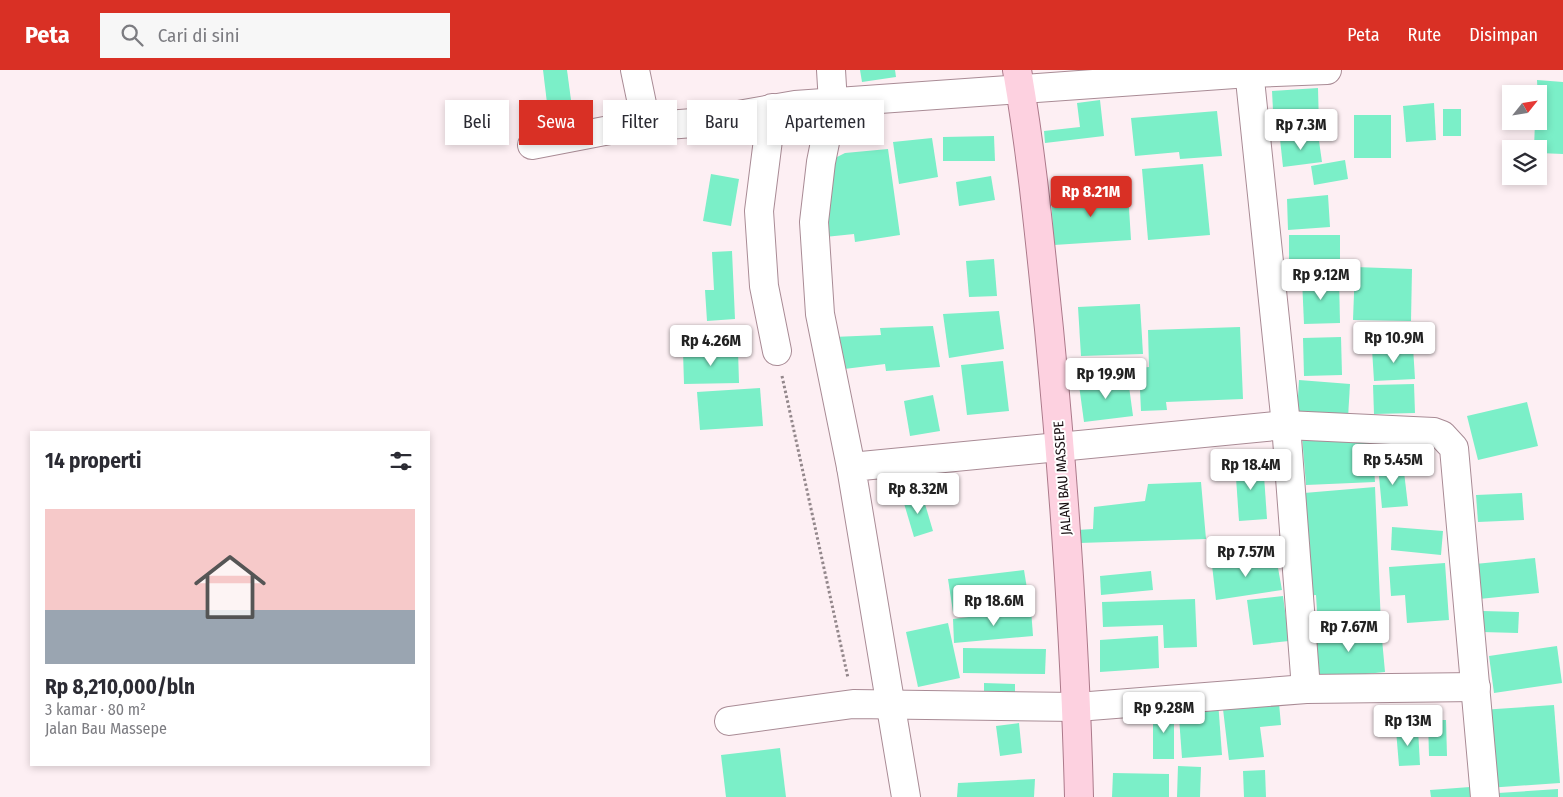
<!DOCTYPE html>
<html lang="id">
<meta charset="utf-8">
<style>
:root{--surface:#fff;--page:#f7f7f7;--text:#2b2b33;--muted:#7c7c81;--accent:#d93025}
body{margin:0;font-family:"Fira Sans Condensed",sans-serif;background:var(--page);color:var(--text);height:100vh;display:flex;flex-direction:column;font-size:19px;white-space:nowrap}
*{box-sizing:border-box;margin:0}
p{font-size:16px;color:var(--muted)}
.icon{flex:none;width:28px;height:28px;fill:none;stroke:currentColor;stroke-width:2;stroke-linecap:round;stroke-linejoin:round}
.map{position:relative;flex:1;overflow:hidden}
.sheet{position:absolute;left:30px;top:361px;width:400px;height:335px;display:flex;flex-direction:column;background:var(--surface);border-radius:0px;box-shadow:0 2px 8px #0003}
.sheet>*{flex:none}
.hud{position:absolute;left:445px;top:30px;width:475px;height:45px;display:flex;gap:10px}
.needle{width:32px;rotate:60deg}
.tools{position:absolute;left:1502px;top:15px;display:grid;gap:10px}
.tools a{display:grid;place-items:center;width:45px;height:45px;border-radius:0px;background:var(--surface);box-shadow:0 2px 8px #0003;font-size:25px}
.price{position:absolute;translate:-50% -42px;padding:0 11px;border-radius:5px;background:#fff;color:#222;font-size:16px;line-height:32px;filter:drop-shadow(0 1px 2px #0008)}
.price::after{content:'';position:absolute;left:50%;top:30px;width:15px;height:11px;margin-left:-8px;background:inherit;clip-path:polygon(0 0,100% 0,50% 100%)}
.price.active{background:var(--accent);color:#fff}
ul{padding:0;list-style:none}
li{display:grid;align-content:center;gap:10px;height:265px;padding:0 15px}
li span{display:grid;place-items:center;height:155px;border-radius:0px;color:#555}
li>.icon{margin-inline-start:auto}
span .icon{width:90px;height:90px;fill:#fffc;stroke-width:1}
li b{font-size:21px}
h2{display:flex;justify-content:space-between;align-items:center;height:60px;padding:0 15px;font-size:21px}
.chip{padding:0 18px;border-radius:0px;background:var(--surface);box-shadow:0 2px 8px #0003;font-size:18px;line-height:45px}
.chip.active{background:var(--accent);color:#fff}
header{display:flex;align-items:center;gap:30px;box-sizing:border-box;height:70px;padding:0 25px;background:var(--accent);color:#fff}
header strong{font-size:24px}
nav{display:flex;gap:28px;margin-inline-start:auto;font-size:18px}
.search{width:350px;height:45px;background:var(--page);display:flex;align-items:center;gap:12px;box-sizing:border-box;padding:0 18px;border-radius:0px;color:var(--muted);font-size:19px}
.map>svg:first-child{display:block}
.building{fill:#7befc8}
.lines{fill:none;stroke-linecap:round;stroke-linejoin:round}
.minor-casing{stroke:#a98b95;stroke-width:30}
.major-casing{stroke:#ac798a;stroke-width:30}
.path{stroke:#93878b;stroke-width:3;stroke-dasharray:2.5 2.5;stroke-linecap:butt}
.minor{stroke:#fff;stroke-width:28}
.major{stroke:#fdd1e0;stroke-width:28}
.labels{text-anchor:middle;stroke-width:4;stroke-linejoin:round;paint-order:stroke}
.street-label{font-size:14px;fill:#170d10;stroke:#fff}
</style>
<header>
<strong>Peta</strong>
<div class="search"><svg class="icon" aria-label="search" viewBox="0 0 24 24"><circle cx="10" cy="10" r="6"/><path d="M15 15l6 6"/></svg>Cari di sini</div>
<nav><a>Peta</a><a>Rute</a><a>Disimpan</a></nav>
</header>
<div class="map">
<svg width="1563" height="727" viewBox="0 0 1563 727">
<rect width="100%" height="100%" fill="#fdeff3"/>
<g class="building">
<polygon points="543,0 567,0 571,30 547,33"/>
<polygon points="860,0 895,0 896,7 862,12"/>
<polygon points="1537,10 1563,12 1563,84 1539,83 1539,79 1534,79 1535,51 1539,51"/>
<polygon points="1318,18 1319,57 1274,59 1272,21"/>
<polygon points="1100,30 1104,66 1045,73 1044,61 1080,57 1077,33"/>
<polygon points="1434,33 1436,70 1406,72 1403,36"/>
<rect x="1443" y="39" width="18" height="27"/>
<polygon points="1217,41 1222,86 1180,89 1179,82 1135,86 1131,48"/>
<rect x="1354" y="45" width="37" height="43"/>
<polygon points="1318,64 1322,92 1283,97 1280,69"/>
<polygon points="994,66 995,91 943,91 943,67"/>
<polygon points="932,68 938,107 899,114 893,72"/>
<polygon points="888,79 900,165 855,172 854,164 825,167 827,92 845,83"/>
<polygon points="1345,90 1348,109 1314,115 1311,96"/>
<polygon points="1203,94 1210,165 1148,170 1142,99"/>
<polygon points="711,104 739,109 731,156 703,151"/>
<polygon points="991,106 995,130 959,136 956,112"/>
<polygon points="1128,122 1131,170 1054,175 1051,127"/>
<polygon points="1328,125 1330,157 1288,160 1287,129"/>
<polygon points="1289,165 1340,165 1340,197 1289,196"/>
<polygon points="732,181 735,249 707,251 705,220 714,220 712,182"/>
<polygon points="994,189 997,226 969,227 966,191"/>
<polygon points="1355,197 1412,199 1411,251 1353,250"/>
<polygon points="1339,208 1340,253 1304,254 1302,209"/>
<polygon points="1140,234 1143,284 1081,286 1078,237"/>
<polygon points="999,241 1004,279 949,288 943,244"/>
<polygon points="933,256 940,297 886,301 885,294 836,300 833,267 881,265 880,258"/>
<polygon points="1240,257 1243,329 1166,332 1167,340 1141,341 1139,298 1149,297 1148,260"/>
<polygon points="1341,267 1342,305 1304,306 1303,268"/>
<polygon points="1413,277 1415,309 1374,311 1372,279"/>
<polygon points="738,280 739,313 684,314 683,281"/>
<polygon points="1003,291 1009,341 967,345 961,295"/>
<polygon points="1128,309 1133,346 1084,352 1079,315"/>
<polygon points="1299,310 1350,314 1348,348 1297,344"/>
<polygon points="1414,314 1415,343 1374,344 1373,315"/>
<polygon points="760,318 763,356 700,360 697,322"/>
<polygon points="933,325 940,361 910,366 904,331"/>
<polygon points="1527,332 1538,376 1478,390 1467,346"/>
<polygon points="1372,363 1375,412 1306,415 1302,366"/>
<polygon points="1263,391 1267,449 1239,451 1235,393"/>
<polygon points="1403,393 1408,436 1382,438 1378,396"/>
<polygon points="1201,412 1206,469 1079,473 1077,460 1093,459 1094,437 1145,431 1148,414"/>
<polygon points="1375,417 1381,554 1318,558 1316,525 1307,526 1304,423"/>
<polygon points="1522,423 1524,450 1478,452 1476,425"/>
<polygon points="922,424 933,461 914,467 903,430"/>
<polygon points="1392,457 1443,461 1441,485 1391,480"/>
<polygon points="1276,487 1282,520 1216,530 1212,495"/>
<polygon points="1535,488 1539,523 1479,529 1475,494"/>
<polygon points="1445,493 1449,550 1407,553 1405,525 1391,526 1389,497"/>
<polygon points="1024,500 1029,531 953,542 948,509"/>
<polygon points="1151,501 1153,520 1101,525 1100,506"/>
<polygon points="1283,526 1289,571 1253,575 1247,530"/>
<polygon points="1195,529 1197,577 1164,578 1163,555 1103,557 1102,532"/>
<polygon points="1031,539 1033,566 954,573 953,549"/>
<polygon points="1483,541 1519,542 1518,563 1482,562"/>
<polygon points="948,553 960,608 918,617 906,562"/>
<polygon points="1381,558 1385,602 1317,609 1312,565"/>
<polygon points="1158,566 1159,598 1100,602 1100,570"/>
<polygon points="1557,576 1562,613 1494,623 1489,586"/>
<polygon points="963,578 1046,579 1045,604 963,603"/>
<polygon points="984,613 1015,614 1015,631 984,631"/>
<polygon points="1218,631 1222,685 1182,688 1178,634"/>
<polygon points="1279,633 1281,655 1260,657 1264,687 1229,690 1223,639"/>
<polygon points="1554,635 1560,713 1487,718 1481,640"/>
<polygon points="1174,638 1174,689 1153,689 1153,639"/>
<polygon points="1428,650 1446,650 1447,686 1429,686"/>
<polygon points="1019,653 1022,683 1000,686 996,656"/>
<polygon points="1418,659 1420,695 1399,696 1396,660"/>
<polygon points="780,678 786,727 726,727 721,685"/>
<polygon points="1178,696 1201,697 1200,727 1177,727"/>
<polygon points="1265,700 1266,727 1244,727 1243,701"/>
<polygon points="1113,703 1169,704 1169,727 1112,727"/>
<polygon points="1035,709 1034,727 957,727 958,713"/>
<polygon points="1470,717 1471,727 1431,727 1430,720"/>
<polygon points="1558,719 1558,727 1498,727 1498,723"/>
</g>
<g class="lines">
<defs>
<g id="minor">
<polyline points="635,0 646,53"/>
<polyline points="831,0 833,33 821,92 814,152 820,244 851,397"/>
<polyline points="1249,0 1286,355 1306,619"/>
<polyline points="772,38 759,141 764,216 777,281"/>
<polyline points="532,75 646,53 667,55 693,53 795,35 1249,3 1327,0"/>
<polyline points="729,651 853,634 1077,637 1306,619 1476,617"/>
<polyline points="906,727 851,397 1286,355 1434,362 1442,365 1454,378 1485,727"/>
</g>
<path id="major" d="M 1017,0 C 1032,86 1040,173 1049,259 C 1064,415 1075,571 1079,727"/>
</defs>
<use href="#minor" class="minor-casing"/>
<use href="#major" class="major-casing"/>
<polyline class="path" points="782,306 848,608"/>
<use href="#minor" class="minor"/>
<use href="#major" class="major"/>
</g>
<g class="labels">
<g class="street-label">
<text transform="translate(1062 408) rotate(-94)" y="5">JALAN BAU MASSEPE</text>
</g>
</g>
</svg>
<div class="tools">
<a><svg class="needle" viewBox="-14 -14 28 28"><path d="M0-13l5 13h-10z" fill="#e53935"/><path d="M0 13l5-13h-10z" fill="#7c7c81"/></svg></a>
<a><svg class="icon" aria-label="layers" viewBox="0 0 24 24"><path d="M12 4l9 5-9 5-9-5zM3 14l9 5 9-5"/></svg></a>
</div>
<b class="price" style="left:1301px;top:81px">Rp 7.3M</b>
<b class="price active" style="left:1091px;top:148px">Rp 8.21M</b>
<b class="price" style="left:1321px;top:231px">Rp 9.12M</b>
<b class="price" style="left:1394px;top:294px">Rp 10.9M</b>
<b class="price" style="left:711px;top:297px">Rp 4.26M</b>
<b class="price" style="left:1106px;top:330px">Rp 19.9M</b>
<b class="price" style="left:1393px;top:416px">Rp 5.45M</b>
<b class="price" style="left:1251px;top:421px">Rp 18.4M</b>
<b class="price" style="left:918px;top:445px">Rp 8.32M</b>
<b class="price" style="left:1246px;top:508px">Rp 7.57M</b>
<b class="price" style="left:994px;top:557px">Rp 18.6M</b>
<b class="price" style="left:1349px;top:583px">Rp 7.67M</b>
<b class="price" style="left:1164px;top:664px">Rp 9.28M</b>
<b class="price" style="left:1408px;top:677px">Rp 13M</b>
<div class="hud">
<a class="chip">Beli</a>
<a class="chip active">Sewa</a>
<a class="chip">Filter</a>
<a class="chip">Baru</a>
<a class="chip">Apartemen</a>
</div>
<section class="sheet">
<h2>14 properti<svg class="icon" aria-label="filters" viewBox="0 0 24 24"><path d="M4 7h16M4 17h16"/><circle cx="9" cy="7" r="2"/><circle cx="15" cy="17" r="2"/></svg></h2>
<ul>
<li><span style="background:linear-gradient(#f6c9c9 65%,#9aa5b1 0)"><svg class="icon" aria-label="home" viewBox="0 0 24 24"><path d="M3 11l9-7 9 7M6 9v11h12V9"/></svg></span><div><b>Rp 8,210,000/bln</b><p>3 kamar · 80 m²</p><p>Jalan Bau Massepe</p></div></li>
</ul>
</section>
</div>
